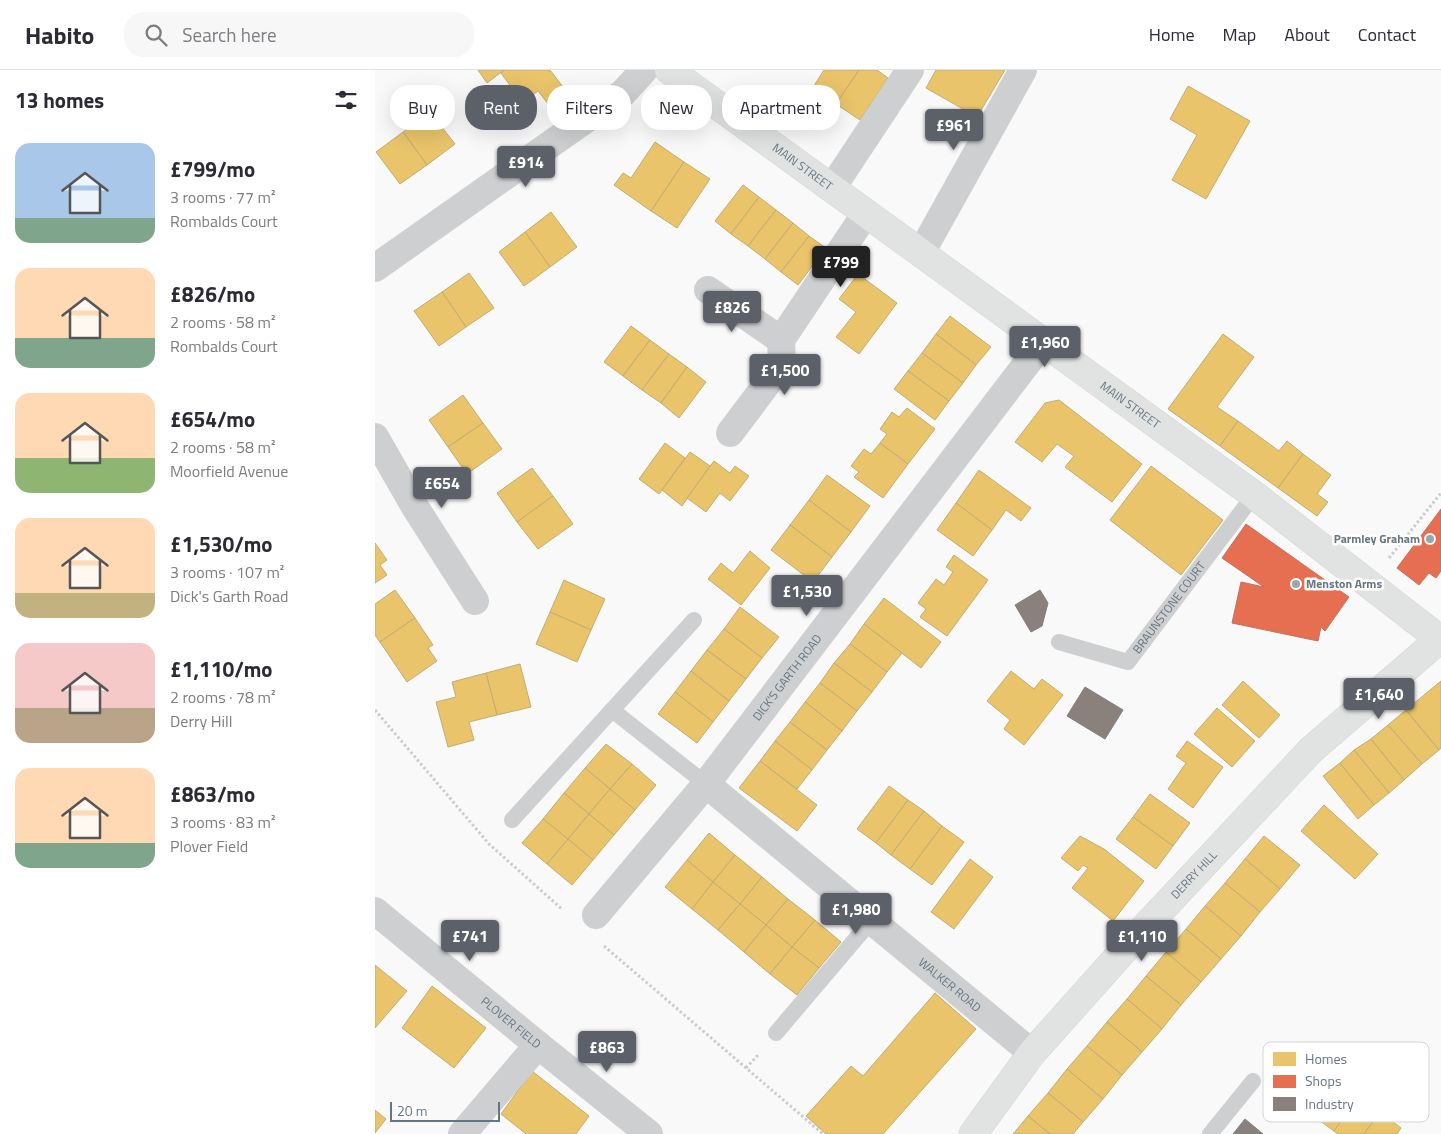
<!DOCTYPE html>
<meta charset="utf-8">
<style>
:root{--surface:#fff;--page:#f7f7f7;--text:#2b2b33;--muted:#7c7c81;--line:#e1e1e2;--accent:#5c6169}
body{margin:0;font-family:"Titillium Web",sans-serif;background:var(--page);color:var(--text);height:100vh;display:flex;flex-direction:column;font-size:19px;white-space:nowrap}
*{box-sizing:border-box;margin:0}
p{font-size:16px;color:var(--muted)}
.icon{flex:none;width:28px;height:28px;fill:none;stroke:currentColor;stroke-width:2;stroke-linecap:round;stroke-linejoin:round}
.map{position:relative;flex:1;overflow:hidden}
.sheet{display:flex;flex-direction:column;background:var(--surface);width:375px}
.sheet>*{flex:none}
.guide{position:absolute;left:15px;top:15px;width:475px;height:45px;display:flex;gap:10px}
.scale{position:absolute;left:15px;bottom:12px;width:110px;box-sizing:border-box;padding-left:5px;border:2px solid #657683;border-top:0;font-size:14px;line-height:18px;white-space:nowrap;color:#657683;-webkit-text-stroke:4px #fff;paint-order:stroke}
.price{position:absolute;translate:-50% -42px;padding:0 11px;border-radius:5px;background:var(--accent);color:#fff;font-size:16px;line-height:32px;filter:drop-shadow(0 1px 2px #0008)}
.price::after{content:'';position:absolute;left:50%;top:30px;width:15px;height:11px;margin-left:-8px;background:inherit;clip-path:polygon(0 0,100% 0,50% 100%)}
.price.active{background:#222;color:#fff}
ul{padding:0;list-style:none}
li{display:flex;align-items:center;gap:15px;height:125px;padding:0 15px}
li span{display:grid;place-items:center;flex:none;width:140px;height:100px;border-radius:15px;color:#555}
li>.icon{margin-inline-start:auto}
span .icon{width:60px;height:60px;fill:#fffc;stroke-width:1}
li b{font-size:21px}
h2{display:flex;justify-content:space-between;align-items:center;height:60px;padding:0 15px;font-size:21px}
.chip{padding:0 18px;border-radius:20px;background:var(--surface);box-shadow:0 5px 20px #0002;font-size:18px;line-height:45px}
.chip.active{background:var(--accent);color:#fff}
header{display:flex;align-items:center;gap:30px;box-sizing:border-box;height:70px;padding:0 25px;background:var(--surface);border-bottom:1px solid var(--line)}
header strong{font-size:24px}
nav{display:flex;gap:28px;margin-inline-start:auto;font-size:18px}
.search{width:350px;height:45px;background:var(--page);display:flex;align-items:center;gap:12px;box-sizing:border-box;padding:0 18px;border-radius:20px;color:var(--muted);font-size:19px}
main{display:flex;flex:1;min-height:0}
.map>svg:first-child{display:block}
.homes{fill:#e9c46a;stroke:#c1ad72}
.shops{fill:#e76f51;stroke:#c07160}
.industry{fill:#8a817c;stroke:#7f7e7e}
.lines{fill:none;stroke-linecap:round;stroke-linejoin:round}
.secondary-casing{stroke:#d5d6d7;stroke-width:29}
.path{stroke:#cbcccd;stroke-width:3;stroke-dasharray:2.5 2.5;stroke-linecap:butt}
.lane{stroke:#cecfd0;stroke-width:16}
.street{stroke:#cecfd0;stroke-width:28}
.secondary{stroke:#e1e2e2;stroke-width:28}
.poi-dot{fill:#99a4ac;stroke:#fff;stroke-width:2}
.labels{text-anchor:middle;stroke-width:5;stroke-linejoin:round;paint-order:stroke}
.street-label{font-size:12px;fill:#657683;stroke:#fff}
.poi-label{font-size:12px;font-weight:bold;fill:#657683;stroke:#fff;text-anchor:end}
.key{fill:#fff;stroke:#d1d6da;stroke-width:1}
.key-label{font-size:14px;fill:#657683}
</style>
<header>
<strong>Habito</strong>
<div class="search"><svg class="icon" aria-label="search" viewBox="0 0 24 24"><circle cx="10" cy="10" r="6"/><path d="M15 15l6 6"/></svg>Search here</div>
<nav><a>Home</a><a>Map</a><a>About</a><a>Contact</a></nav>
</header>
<main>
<section class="sheet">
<h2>13 homes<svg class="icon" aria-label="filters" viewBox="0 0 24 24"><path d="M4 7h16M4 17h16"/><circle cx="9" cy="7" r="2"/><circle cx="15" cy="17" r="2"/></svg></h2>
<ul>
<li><span style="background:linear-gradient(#a9c7e8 75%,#7fa58c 0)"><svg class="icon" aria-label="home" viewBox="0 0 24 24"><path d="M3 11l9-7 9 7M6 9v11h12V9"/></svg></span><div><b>£799/mo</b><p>3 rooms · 77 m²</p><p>Rombalds Court</p></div></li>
<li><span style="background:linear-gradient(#ffd9b3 70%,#7fa58c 0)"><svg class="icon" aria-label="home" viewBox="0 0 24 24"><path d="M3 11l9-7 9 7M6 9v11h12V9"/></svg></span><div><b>£826/mo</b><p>2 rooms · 58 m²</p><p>Rombalds Court</p></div></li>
<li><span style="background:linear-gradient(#ffd9b3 65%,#8fb573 0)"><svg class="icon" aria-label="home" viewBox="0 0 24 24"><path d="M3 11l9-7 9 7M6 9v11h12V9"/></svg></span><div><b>£654/mo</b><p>2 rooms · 58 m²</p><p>Moorfield Avenue</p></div></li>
<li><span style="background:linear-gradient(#ffd9b3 75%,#c2b280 0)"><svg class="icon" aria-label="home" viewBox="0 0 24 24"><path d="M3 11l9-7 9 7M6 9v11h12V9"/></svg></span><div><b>£1,530/mo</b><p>3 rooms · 107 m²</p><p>Dick's Garth Road</p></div></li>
<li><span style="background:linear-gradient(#f6c9c9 65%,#b9a48a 0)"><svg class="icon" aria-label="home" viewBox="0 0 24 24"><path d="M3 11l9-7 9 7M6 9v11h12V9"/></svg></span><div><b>£1,110/mo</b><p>2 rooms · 78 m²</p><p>Derry Hill</p></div></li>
<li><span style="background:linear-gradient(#ffd9b3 75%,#7fa58c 0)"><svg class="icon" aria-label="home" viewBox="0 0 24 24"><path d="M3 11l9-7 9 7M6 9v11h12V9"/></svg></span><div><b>£863/mo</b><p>3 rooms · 83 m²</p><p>Plover Field</p></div></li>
</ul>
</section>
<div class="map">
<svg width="1066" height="1064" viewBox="0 0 1066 1064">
<rect width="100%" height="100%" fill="#f9f9f9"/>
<g class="homes">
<polygon points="103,0 129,0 112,13"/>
<polygon points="129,0 175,0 192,22 174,35 163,21 147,32 126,3"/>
<polygon points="449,0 484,0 461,34 437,19"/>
<polygon points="484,0 502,0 513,8 485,50 461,34"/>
<polygon points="561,0 630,0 602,47 551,18"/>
<polygon points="813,16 875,51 831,129 797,110 822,65 795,49"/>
<polygon points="55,42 80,74 52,95 28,62"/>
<polygon points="28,62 52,95 25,114 1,82"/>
<polygon points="280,72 309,92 276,141 239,115 248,103 256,108"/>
<polygon points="309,92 335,109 302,158 276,141"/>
<polygon points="368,115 384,127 356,164 340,151"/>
<polygon points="384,127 401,140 373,176 356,164"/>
<polygon points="401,140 418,153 390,189 373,176"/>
<polygon points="176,142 202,177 175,197 150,162"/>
<polygon points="418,153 434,166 406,202 390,189"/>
<polygon points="150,162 175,197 149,216 124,182"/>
<polygon points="434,166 451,178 423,215 406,202"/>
<polygon points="94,203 119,238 91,257 67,222"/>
<polygon points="483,204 522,233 484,284 461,267 481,242 464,229"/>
<polygon points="67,222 91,257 64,276 39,241"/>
<polygon points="575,246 616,277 601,295 561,264"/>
<polygon points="256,256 275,270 248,306 229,292"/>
<polygon points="561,264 601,295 588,313 547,283"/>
<polygon points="848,264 879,287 842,337 863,351 845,376 793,339"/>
<polygon points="275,270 294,284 267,320 248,306"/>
<polygon points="547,283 588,313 574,331 533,301"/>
<polygon points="294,284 312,297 286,333 267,320"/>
<polygon points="312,297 331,312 304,348 286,333"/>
<polygon points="533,301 574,331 560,350 519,319"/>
<polygon points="88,325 108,353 73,377 54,350"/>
<polygon points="684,330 767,394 737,432 690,397 699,386 682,374 667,392 640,372 670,333"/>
<polygon points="532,338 560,359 533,394 505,373 512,364 505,359 517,342 524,347"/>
<polygon points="863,351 904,381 912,371 928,384 903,418 845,376"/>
<polygon points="108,353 127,379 92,404 73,377"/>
<polygon points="290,373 310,388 284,424 264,409"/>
<polygon points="505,373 533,394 508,428 479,407 484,402 476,396 489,379 496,384"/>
<polygon points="315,382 335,396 307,436 287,420"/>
<polygon points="928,384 956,405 942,424 953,432 942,446 903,418"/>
<polygon points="339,391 355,403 360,396 374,406 355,431 345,423 331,442 312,428"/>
<polygon points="776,396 848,450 806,505 735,450"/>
<polygon points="157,398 178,426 142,452 122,423"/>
<polygon points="604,400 656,438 646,451 631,440 617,460 581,433"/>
<polygon points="452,405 495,436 476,462 434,430"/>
<polygon points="178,426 198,454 163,479 142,452"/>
<polygon points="434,430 476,462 457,487 415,455"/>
<polygon points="581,433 617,460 598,486 562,460"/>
<polygon points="415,455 457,487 438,512 396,480"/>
<polygon points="0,473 12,490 5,495 12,505 0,513"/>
<polygon points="375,481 395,498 366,535 333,509 346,493 358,503"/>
<polygon points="579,485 613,510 572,566 545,547 551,539 543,533 561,509 569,515 578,502 571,497"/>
<polygon points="189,510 230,529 216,560 175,542"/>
<polygon points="20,520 40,548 5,572 0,565 0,534"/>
<polygon points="509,528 566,572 546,598 489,554"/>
<polygon points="365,537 404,567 387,588 349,559"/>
<polygon points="175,542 216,560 202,592 161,574"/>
<polygon points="40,548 58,575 53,578 62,591 32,612 5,572"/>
<polygon points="489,554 527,583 512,602 475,574"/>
<polygon points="349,559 387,588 371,609 332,580"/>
<polygon points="475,574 512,602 497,622 459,593"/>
<polygon points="332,580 371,609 354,631 316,601"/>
<polygon points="459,593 497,622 482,641 445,613"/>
<polygon points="145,594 156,637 122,645 111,603"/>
<polygon points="316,601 354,631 338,652 300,622"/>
<polygon points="636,601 659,619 667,609 688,625 649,675 629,659 635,650 612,631"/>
<polygon points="111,603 122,645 94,652 99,670 73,677 61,632 81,627 77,612"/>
<polygon points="868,611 905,645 884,668 847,635"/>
<polygon points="1066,611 1066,678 1064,680 1031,640"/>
<polygon points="445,613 482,641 467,661 430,632"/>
<polygon points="300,622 338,652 322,673 283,644"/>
<polygon points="430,632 467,661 452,680 415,652"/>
<polygon points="842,638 880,671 857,697 819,664"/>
<polygon points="1031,640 1064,680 1047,694 1013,655"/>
<polygon points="415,652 452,680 437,700 400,671"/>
<polygon points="1013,655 1047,694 1029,710 996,669"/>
<polygon points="996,669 1029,710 1014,723 979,680"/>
<polygon points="400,671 437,700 422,719 385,691"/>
<polygon points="812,671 848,697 818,738 793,719 811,693 801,686"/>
<polygon points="231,674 257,694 235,719 210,698"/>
<polygon points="979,680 1014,723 999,735 965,693"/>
<polygon points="385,691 442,735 422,761 364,718"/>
<polygon points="965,693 999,735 983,749 948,706"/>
<polygon points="257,694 281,715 260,740 235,719"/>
<polygon points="210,698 235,719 214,744 189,723"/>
<polygon points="514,716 533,730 501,773 482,759"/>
<polygon points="235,719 260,740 239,765 214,744"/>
<polygon points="189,723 214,744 193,769 168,749"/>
<polygon points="775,724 815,753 798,776 758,747"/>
<polygon points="533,730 549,741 516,785 501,773"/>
<polygon points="949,735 1003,784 980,809 926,761"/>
<polygon points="549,741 567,756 535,799 516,785"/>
<polygon points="214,744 239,765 218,790 193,769"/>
<polygon points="758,747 798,776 781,799 741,769"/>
<polygon points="168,749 193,769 172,794 147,773"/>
<polygon points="567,756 589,772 557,815 535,799"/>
<polygon points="334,763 360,785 338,812 312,790"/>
<polygon points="705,766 729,779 769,811 738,851 697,818 713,798 708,795 703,801 686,788"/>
<polygon points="889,766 925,795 905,819 870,789"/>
<polygon points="193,769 218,790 197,815 172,794"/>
<polygon points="360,785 387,807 365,834 338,812"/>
<polygon points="595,789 618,807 579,859 556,842"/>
<polygon points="870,789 905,819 885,842 850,813"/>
<polygon points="312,790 338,812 317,839 290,817"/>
<polygon points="387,807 413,829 391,855 365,834"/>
<polygon points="338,812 365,834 343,860 317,839"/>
<polygon points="850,813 885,842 866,866 830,836"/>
<polygon points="413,829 440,850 417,877 391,855"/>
<polygon points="365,834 391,855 369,882 343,860"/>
<polygon points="830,836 866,866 846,889 811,859"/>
<polygon points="440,850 466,872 444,898 417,877"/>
<polygon points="391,855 417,877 395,904 369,882"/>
<polygon points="811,859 846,889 826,912 791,882"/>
<polygon points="417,877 444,898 422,925 395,904"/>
<polygon points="791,882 826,912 806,935 771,906"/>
<polygon points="0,895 32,921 0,958"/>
<polygon points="771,906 806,935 787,959 752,929"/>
<polygon points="57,916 111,958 79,998 27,958"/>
<polygon points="560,923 601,959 508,1064 451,1064 431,1046 476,996 488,1006"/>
<polygon points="752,929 787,959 767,982 732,952"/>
<polygon points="732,952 767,982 747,1005 712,976"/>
<polygon points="712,976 747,1005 728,1029 692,999"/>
<polygon points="692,999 728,1029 708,1052 673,1023"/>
<polygon points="157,1001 214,1046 201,1064 151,1064 126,1044"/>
<polygon points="963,1010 984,1026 959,1061 937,1045"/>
<polygon points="673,1023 708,1052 698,1064 675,1064 653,1046"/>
<polygon points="984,1026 1005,1042 989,1064 963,1064 959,1061"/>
<polygon points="0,1040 11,1049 0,1063"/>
<polygon points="1005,1042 1026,1058 1022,1064 989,1064"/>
<polygon points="653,1046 675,1064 638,1064"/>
</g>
<g class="shops">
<polygon points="1066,439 1066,501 1061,508 1054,503 1044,515 1022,498"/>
<polygon points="871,454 974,527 950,561 946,557 943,571 857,553 866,512 889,517 847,488"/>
</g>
<g class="industry">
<polygon points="665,520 673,533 667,556 656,562 640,535"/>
<polygon points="710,617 748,640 730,669 692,646"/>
<polygon points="870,1049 888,1064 858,1064"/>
</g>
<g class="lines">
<defs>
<g id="secondary">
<path id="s5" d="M 294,0 L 879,425 L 1066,570"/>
<path id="s6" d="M 598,1064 L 657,983 L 758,870 L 936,680 L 1065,569"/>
</g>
</defs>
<use href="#secondary" class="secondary-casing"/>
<g class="path">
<polyline points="1014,488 1066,423"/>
<polyline points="0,640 114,774 188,840"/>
<polyline points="229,876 448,1064"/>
<polyline points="371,998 384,984"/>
</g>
<g class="lane">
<path id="s1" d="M 684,572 L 753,592 L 879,425"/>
<polyline points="237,640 331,714"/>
<polyline points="137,750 319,550"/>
<polyline points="401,963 496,851"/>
<polyline points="835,1064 878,1011"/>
</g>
<g class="street">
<polyline points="457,118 535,0"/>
<polyline points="546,183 648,0"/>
<polyline points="0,198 248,23 269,0"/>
<polyline points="333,220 406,270"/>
<polyline points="355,363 407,294 406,270 491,143"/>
<polyline points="0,367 40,437 100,531"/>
<path id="s2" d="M 331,714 L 657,983"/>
<path id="s3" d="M 0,841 L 163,975 L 274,1064"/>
<path id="s4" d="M 221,845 L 331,714 L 669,271"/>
<polyline points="87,1064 163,975"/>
</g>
<use href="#secondary" class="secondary"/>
</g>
<g class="poi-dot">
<circle cx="1055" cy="469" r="5"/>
<circle cx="921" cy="514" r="5"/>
</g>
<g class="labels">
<g class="street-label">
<text dy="4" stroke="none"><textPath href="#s5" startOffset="165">MAIN STREET</textPath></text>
<text dy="4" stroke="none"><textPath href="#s5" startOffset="570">MAIN STREET</textPath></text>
<text dy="4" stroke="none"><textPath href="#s1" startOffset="140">BRAUNSTONE COURT</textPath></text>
<text dy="4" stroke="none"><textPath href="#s4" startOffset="305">DICK'S GARTH ROAD</textPath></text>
<text dy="4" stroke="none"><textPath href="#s6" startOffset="341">DERRY HILL</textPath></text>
<text dy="4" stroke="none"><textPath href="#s2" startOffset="316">WALKER ROAD</textPath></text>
<text dy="4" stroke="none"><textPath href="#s3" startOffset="176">PLOVER FIELD</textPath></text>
</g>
<g class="poi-label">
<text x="1045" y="473">Parmley Graham</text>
<text x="931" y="518" text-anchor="start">Menston Arms</text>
</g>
</g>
<rect x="888" y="972" width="166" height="80" rx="8" class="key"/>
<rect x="898" y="982" width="23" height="14" fill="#e9c46a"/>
<rect x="898" y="1005" width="23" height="13" fill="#e76f51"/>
<rect x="898" y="1027" width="23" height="14" fill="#8a817c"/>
<g class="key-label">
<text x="930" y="994">Homes</text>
<text x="930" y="1016">Shops</text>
<text x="930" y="1039">Industry</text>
</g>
</svg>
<div class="scale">20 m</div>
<b class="price" style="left:579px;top:81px">£961</b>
<b class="price" style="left:151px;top:118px">£914</b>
<b class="price active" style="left:466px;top:218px">£799</b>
<b class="price" style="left:357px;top:263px">£826</b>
<b class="price" style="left:670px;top:298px">£1,960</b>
<b class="price" style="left:410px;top:326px">£1,500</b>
<b class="price" style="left:67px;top:439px">£654</b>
<b class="price" style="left:432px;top:547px">£1,530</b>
<b class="price" style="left:1004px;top:650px">£1,640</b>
<b class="price" style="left:481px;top:865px">£1,980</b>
<b class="price" style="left:95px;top:892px">£741</b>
<b class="price" style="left:767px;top:892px">£1,110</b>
<b class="price" style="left:232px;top:1003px">£863</b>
<div class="guide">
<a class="chip">Buy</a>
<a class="chip active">Rent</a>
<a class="chip">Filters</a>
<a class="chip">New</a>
<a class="chip">Apartment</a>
</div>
</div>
</main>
